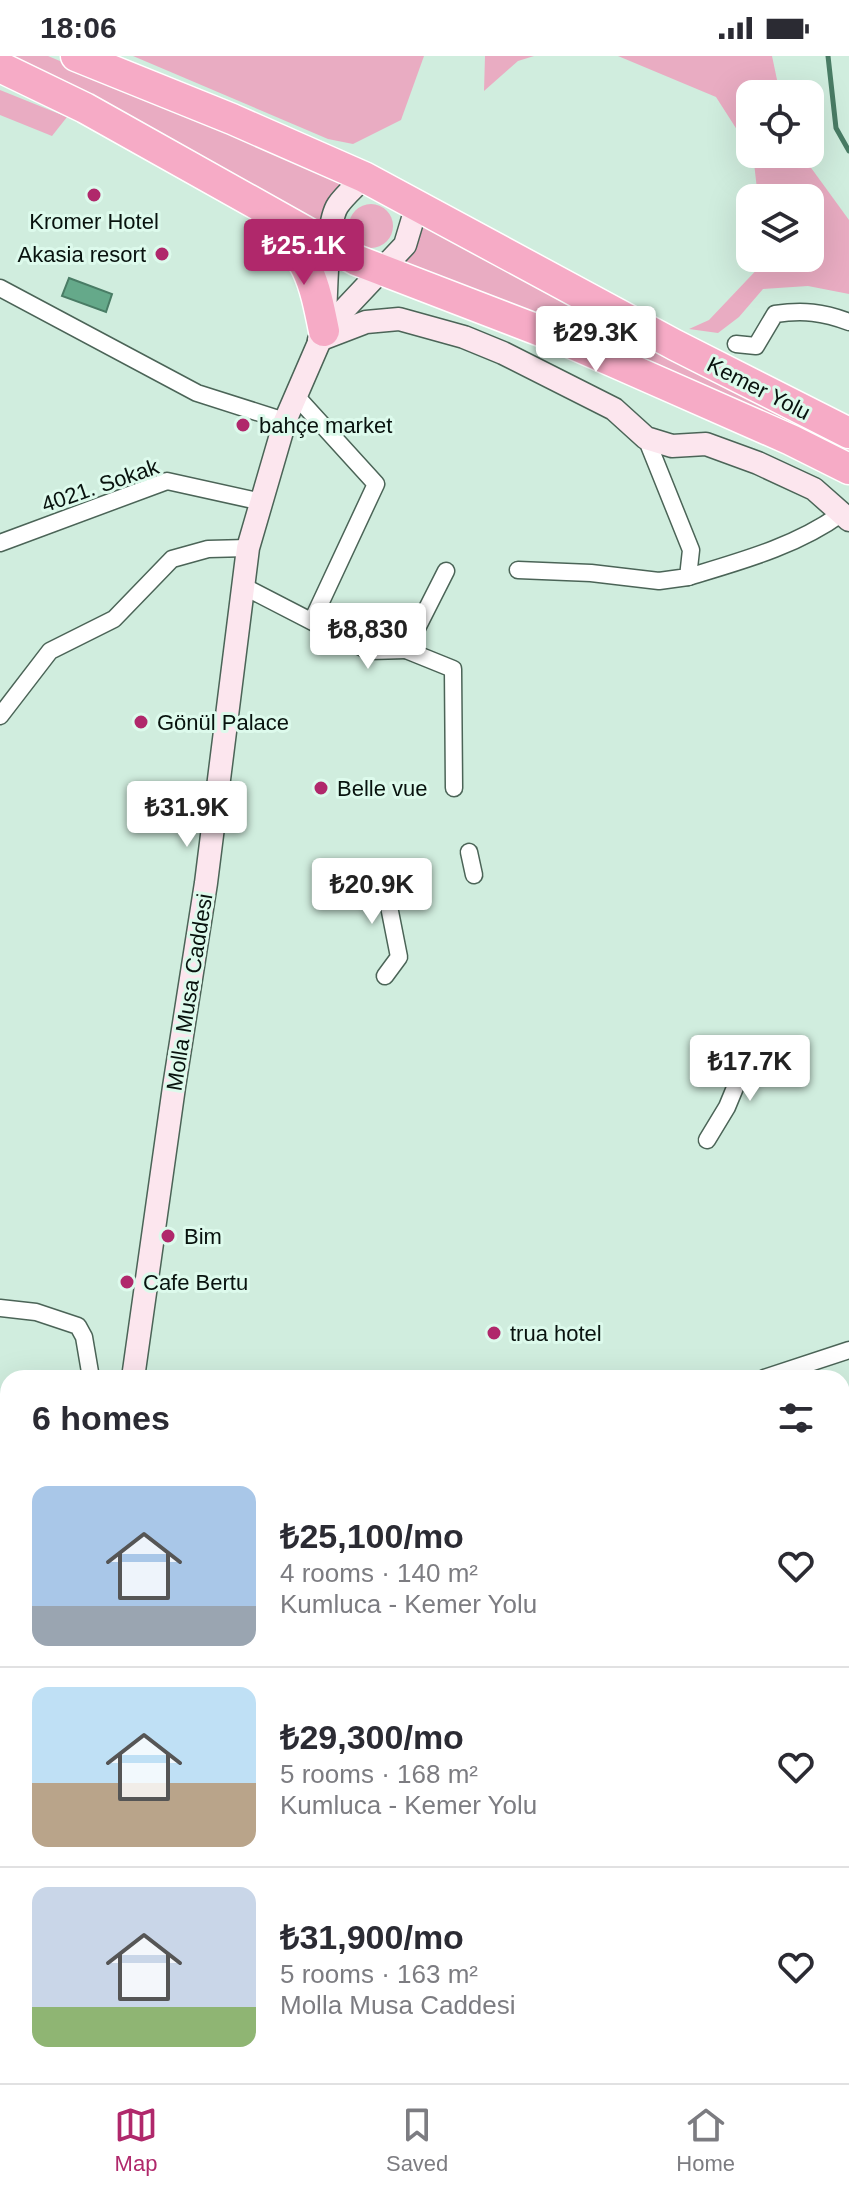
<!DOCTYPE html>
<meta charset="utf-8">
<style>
:root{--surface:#fff;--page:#f7f7f7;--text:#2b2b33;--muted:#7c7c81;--line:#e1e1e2;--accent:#b0286b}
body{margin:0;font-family:Helvetica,sans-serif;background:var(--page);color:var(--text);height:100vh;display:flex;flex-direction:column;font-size:30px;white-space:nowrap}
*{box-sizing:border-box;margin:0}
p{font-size:26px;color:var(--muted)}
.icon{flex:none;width:44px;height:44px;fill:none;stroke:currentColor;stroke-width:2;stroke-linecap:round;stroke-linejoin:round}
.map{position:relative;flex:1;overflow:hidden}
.side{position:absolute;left:0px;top:1314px;width:850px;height:714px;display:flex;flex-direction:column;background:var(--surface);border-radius:24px 24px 0 0;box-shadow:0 8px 32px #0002}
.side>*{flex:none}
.fabs{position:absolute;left:736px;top:24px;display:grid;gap:16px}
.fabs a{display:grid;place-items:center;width:88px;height:88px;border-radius:16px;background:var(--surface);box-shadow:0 8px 32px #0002;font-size:40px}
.price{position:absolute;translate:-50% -68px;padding:0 18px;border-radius:8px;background:#fff;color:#222;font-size:26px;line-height:52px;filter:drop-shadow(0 2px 4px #0008)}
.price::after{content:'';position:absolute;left:50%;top:48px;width:24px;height:18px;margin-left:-12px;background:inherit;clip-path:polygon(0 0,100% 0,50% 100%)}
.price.current{background:var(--accent);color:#fff}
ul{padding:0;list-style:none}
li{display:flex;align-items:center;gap:24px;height:200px;padding:0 32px}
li+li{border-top:2px solid var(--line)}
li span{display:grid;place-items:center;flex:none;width:224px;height:160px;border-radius:16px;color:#555}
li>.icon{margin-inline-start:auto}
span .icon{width:96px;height:96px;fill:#fffc;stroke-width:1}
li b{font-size:34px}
h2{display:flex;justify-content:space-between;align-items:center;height:96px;padding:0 32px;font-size:34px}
.status{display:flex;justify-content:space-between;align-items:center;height:56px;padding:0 40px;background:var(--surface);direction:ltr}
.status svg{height:22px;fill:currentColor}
.tab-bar{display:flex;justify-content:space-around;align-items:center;height:112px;border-top:2px solid var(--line);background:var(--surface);font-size:22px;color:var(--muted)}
.tab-bar a{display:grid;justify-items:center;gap:4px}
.tab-bar .current{color:var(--accent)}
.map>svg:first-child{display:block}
.green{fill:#e9acc2}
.water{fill:#65a98a;stroke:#497c65;stroke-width:2}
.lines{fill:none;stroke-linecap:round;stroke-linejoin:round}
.stream{stroke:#497c65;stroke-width:5}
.street-casing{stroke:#4b6457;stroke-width:19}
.secondary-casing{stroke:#4b6457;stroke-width:25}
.highway-casing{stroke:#fff;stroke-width:33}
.street{stroke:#fff;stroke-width:16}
.secondary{stroke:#fce6ee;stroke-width:22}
.highway{stroke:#f6abc6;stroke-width:30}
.poi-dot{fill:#b0286b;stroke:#ddfaec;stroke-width:3}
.labels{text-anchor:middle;stroke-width:6;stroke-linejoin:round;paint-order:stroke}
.poi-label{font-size:22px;fill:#08120e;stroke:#ddfaec;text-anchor:start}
.street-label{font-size:22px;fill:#08120e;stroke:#ddfaec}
</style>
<div class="status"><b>18:06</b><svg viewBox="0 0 49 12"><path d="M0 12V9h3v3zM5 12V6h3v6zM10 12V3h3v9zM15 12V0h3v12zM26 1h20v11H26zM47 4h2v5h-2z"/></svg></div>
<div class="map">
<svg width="849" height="2027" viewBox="0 0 849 2027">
<rect width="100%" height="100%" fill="#d0edde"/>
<g class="green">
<path d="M 11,0 L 48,0 L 342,123 L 321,173 C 220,110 119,51 11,0 Z"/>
<polygon points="133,0 424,0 401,64 353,88 328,83"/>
<polygon points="485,0 534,0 518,5 484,35"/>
<polygon points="618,0 772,0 780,38 750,38 750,94 716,41"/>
<polygon points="0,34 67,61 52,80 0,59"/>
<polygon points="753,98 801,98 849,164 849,238 808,230 763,233 739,261 718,277 689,273 709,264 765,205 765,202 810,202 810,142 758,142"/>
<circle cx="371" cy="170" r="22"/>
<polygon points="422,166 849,387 849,402 403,211"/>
</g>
<polygon class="water" points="69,222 112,238 106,256 62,240"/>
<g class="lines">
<polyline class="stream" points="828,0 836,72 849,95"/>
<defs>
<g id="street">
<polyline points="0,232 197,337 285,365"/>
<path d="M 736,288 L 756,290 L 775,258 C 803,254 823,256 849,266"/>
<polyline points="296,340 376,428 312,565"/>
<polyline points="0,487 167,425 262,446"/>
<polyline points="518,514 591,517 659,525 688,521 691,494 646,382"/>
<path d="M 688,521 C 741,505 797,490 842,457"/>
<polyline points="243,530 369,595 406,594 446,515"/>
<polyline points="406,594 453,613 454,732"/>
<polyline points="0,660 50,595 114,563 172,503 208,493 248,492"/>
<polyline points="469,796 474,819"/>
<polyline points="384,825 399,901 385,920"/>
<polyline points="707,1084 727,1051 739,1022 737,995"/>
<polyline points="0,1252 36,1256 78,1270 84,1281 91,1322"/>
<polyline points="764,1322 849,1294"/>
</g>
<g id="secondary">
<path d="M 325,256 C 327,232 326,166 338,149 C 345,139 356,130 364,121"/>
<polyline points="319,284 366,266 399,263 464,281 503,297 614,353 646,382 672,390 706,388 758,407 814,433 849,464"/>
<polyline points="133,1322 174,1031 206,827 248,492 285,365 324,275 405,189 417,149"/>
<polyline points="842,1778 849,1778"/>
<polyline points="0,1779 8,1779"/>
<polyline points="0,1804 8,1804"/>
<polyline points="842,1804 849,1804"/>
</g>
<g id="highway">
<polyline points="76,0 232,63 364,121 675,289 849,377"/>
<polyline points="0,11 85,52 356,204 564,284 791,384 849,413"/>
<path d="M 266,166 C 308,197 314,225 324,275"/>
</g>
</defs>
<use href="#street" class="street-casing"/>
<use href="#secondary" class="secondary-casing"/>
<use href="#highway" class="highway-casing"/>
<use href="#street" class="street"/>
<use href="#secondary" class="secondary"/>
<use href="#highway" class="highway"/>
</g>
<g class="poi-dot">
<circle cx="94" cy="139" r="8"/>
<circle cx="162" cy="198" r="8"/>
<circle cx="243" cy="369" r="8"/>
<circle cx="141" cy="666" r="8"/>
<circle cx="321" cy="732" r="8"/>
<circle cx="168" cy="1180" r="8"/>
<circle cx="127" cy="1226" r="8"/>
<circle cx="494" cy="1277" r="8"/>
</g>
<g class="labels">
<g class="poi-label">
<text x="94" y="173" text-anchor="middle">Kromer Hotel</text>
<text x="146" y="206" text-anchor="end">Akasia resort</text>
<text x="259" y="377">bahçe market</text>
<text x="157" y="674">Gönül Palace</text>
<text x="337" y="740">Belle vue</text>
<text x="184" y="1188">Bim</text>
<text x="143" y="1234">Cafe Bertu</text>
<text x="510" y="1285">trua hotel</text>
</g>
<g class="street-label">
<text transform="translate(759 332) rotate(27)" y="8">Kemer Yolu</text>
<text transform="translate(100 429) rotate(-19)" y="8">4021. Sokak</text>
<text transform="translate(189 936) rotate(-81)" y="8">Molla Musa Caddesi</text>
</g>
</g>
</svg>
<div class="fabs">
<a><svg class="icon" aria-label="locate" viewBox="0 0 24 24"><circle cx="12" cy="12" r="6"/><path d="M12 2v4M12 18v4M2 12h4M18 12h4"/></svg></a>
<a><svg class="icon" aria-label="layers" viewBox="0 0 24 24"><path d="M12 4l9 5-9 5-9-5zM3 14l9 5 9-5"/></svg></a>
</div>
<b class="price current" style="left:304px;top:231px">₺25.1K</b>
<b class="price" style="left:596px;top:318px">₺29.3K</b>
<b class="price" style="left:368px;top:615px">₺8,830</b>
<b class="price" style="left:187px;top:793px">₺31.9K</b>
<b class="price" style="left:372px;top:870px">₺20.9K</b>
<b class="price" style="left:750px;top:1047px">₺17.7K</b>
<section class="side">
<h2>6 homes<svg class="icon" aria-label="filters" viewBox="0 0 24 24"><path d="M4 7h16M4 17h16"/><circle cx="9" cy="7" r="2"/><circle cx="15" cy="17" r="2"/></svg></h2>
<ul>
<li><span style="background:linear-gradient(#a9c7e8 75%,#9aa5b1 0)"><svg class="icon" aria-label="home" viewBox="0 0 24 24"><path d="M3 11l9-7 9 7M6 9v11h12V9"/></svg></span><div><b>₺25,100/mo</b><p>4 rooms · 140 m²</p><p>Kumluca - Kemer Yolu</p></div><svg class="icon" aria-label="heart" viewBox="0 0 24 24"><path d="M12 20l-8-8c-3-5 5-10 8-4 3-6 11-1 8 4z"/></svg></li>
<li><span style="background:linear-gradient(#bfe0f5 60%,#b9a48a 0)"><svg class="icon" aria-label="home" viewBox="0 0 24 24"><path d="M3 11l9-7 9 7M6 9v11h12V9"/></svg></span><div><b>₺29,300/mo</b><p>5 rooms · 168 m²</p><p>Kumluca - Kemer Yolu</p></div><svg class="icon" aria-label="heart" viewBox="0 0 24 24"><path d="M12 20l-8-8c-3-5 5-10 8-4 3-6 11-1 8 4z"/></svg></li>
<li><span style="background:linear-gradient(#c9d6e8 75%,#8fb573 0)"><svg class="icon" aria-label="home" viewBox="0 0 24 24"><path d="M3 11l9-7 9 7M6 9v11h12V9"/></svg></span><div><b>₺31,900/mo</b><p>5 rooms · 163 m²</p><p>Molla Musa Caddesi</p></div><svg class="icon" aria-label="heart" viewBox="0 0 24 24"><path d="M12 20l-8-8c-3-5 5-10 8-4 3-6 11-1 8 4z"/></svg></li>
</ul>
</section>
</div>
<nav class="tab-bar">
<a class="current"><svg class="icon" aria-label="map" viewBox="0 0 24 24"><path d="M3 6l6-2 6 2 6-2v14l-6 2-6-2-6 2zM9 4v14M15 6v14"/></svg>Map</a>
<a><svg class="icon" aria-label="saved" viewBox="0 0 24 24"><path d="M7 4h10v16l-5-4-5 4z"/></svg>Saved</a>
<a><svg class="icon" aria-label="home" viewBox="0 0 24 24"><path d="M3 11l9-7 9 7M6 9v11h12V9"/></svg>Home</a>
</nav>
